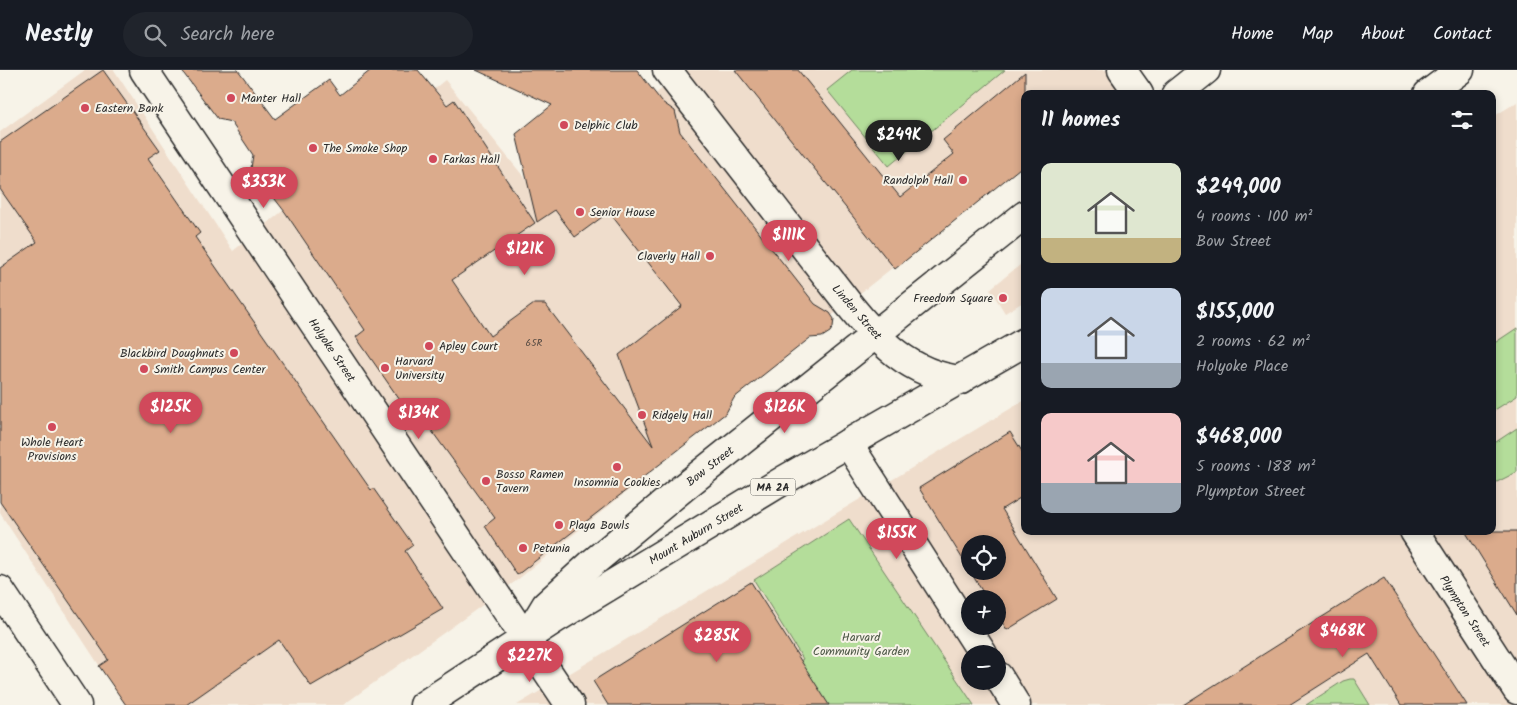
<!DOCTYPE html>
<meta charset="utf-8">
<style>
:root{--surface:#171b24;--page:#20242c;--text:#f1f3f6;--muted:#9ea1a6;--line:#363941;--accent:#d1495b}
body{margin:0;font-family:Kalam,sans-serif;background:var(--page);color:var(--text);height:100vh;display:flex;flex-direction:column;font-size:19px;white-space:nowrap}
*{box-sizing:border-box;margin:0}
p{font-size:16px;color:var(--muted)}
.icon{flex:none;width:28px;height:28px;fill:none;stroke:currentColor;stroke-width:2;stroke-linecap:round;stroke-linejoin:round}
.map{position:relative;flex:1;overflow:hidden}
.details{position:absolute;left:1021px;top:20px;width:475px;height:445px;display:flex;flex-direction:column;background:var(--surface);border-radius:10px;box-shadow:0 2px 8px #0003}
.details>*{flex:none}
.fabs{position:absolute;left:961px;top:465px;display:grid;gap:10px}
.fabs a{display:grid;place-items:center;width:45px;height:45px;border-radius:50%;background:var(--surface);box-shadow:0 2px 8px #0003;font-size:25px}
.price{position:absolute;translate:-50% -42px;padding:0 11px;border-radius:18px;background:var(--accent);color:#fff;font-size:16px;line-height:32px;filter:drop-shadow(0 1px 2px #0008)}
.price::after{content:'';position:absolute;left:50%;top:30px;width:15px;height:11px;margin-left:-8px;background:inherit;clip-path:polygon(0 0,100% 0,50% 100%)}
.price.selected{background:#222;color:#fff}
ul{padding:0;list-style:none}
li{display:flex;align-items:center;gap:15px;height:125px;padding:0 20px}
li span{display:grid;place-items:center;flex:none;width:140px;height:100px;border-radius:10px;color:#555}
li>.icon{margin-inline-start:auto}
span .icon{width:60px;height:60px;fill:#fffc;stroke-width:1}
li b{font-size:21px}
h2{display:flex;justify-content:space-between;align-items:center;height:60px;padding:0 20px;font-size:21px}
header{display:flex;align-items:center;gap:30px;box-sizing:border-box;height:70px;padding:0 25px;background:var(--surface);border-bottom:1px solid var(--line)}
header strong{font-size:24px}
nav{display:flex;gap:28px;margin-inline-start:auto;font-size:18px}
.search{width:350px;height:45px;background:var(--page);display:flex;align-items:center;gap:12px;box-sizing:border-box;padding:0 18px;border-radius:28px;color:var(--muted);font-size:19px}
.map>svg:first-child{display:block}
.built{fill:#efddcc;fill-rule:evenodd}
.green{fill:#b4dd9a;stroke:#708462}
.building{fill:#dbab8c;stroke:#2b2b2b}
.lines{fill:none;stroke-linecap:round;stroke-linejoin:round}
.street-casing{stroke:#2b2b2b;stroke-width:31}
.secondary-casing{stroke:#2b2b2b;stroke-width:31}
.primary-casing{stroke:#2b2b2b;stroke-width:31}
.street{stroke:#f7f3e8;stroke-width:28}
.secondary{stroke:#f7f3e8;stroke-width:28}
.primary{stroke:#f7f3e8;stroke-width:28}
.poi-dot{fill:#d1495b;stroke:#f7f3e8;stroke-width:2}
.labels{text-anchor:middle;stroke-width:4;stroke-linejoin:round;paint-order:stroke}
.number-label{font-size:10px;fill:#574b43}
.shield{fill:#f7f3e8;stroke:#686764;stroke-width:1}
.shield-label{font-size:11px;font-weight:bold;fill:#2b2b2b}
.poi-label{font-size:12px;fill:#2b2b2b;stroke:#f7f3e8;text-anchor:start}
.street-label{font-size:12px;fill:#2b2b2b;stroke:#f7f3e8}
.park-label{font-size:12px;fill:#4d5847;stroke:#f7f3e8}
</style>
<header>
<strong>Nestly</strong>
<div class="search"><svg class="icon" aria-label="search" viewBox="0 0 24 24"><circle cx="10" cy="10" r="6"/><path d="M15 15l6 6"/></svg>Search here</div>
<nav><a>Home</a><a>Map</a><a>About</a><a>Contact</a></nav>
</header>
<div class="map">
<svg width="1517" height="635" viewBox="0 0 1517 635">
<rect width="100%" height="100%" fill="#f7f3e8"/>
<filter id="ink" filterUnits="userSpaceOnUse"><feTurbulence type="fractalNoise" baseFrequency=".02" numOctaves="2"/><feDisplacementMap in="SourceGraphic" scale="10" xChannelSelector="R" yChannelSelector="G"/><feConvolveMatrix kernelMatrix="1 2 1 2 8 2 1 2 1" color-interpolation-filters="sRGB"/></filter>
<g filter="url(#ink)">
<g class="built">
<polygon points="85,0 114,0 233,181 445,10 532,117 687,0 1143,0 1112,24 1025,24 1025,93 835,243 703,353 636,414 516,511 343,635 125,635 0,443 0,62"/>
<path d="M 1517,32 L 1517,635 L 517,635 L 1025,330 L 1025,461 L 1492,461 L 1493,47 ZM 970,474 L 998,474 L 998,501 L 970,501 ZM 970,529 L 998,529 L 998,556 L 970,556 ZM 970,584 L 998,584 L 998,611 L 970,611 Z"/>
<polygon points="1025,191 1025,231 1005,243 990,219"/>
</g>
<g class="green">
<polygon points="852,0 1005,0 889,96 827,20"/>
<polygon points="1517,258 1517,326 1493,341 1493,274"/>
<polygon points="1517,358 1517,402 1493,414 1493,374"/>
<polygon points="849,449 974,635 798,635 780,606 803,589 754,510"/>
<polygon points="1350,609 1354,609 1370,635 1306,635 1343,611"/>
</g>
<g class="building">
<polygon points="103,0 160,80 148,88 200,163 195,167 371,420 373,418 413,475 405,481 443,539 311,616 279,570 186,635 126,635 99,596 108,590 105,584 0,432 0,198 37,172 0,119 0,72"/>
<polygon points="181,0 238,0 275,49 329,10 340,25 371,0 418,0 447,35 454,30 535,153 452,210 490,266 534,234 545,234 653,376 619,285 682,236 609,142 575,167 555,140 537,152 516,64 552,35 476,0 637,0 662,32 675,41 680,62 815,234 830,243 834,249 833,257 830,262 822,267 810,268 734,328 726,343 517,505 485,456 495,448 418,342 411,346 356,267 365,260 285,142 251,98 253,85 231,52 218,49"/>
<polygon points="735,0 798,0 900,127 954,84 943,70 1025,2 1025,94 895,199"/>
<polygon points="1010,362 1025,386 1025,425 1002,439 1057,529 1007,560 998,545 998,529 987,529 970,501 998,501 998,474 970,474 970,501 919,418"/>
<polygon points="1465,461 1517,461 1517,545"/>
<polygon points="1384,508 1467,635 1401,635 1369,584 1289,635 1183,635"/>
<polygon points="751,512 829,635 608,635 593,611"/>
</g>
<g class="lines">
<defs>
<g id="street">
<polyline points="144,0 570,635"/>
<path d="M 667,0 L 847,232 C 877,270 910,305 961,310"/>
<polyline points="1176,24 1206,0"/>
<polyline points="848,373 983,584"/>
<polyline points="0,520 77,635"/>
<polyline points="526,568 546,535 590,495 684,417 1025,145"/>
<polyline points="998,606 1016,635"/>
</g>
<g id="secondary">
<polyline points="1122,0 1139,24"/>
<polyline points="1414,461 1517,620"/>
</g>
<g id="primary">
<polyline points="1428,24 1460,0"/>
<polyline points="424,635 555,549 784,410 1025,272"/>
</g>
</defs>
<use href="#street" class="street-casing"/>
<use href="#secondary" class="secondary-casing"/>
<use href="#primary" class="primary-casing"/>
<use href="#street" class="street"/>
<use href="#secondary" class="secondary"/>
<use href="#primary" class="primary"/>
</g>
</g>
<g class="poi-dot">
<circle cx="231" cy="28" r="5"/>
<circle cx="85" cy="38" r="5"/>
<circle cx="564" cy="55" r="5"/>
<circle cx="313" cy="78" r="5"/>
<circle cx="433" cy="89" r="5"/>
<circle cx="963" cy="110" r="5"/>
<circle cx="580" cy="142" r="5"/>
<circle cx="710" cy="186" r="5"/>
<circle cx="1003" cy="228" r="5"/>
<circle cx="429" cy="276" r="5"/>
<circle cx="234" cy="283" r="5"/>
<circle cx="385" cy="298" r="5"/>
<circle cx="144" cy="299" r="5"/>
<circle cx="642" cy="345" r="5"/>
<circle cx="52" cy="357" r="5"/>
<circle cx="617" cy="397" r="5"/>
<circle cx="486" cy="411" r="5"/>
<circle cx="559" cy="455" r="5"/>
<circle cx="523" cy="478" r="5"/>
</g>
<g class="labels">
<g class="number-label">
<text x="534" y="276">65R</text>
</g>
<rect class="shield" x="750.5" y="408.5" width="45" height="17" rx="4"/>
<g class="shield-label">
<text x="773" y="421">MA 2A</text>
</g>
<g class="poi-label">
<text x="241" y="32">Manter Hall</text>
<text x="95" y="42">Eastern Bank</text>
<text x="574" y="59">Delphic Club</text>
<text x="323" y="82">The Smoke Shop</text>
<text x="443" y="93">Farkas Hall</text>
<text x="953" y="114" text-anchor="end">Randolph Hall</text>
<text x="590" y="146">Senior House</text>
<text x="700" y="190" text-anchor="end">Claverly Hall</text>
<text x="993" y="232" text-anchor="end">Freedom Square</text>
<text x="439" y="280">Apley Court</text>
<text x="224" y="287" text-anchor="end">Blackbird Doughnuts</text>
<text x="395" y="295">Harvard<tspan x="395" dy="14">University</tspan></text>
<text x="154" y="303">Smith Campus Center</text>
<text x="652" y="349">Ridgely Hall</text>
<text x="52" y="376" text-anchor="middle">Whole Heart<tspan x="52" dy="14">Provisions</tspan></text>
<text x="496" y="408">Bosso Ramen<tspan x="496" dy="14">Tavern</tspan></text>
<text x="617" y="416" text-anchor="middle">Insomnia Cookies</text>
<text x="569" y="459">Playa Bowls</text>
<text x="533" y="482">Petunia</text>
</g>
<g class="street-label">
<text transform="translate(857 242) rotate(49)" y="4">Linden Street</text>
<text transform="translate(332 280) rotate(56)" y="4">Holyoke Street</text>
<text transform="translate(710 396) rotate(-38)" y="4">Bow Street</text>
<text transform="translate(696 464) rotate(-31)" y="4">Mount Auburn Street</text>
<text transform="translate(1465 541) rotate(57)" y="4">Plympton Street</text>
</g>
<g class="park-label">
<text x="861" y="571">Harvard<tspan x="861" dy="14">Community Garden</tspan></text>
</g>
</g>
</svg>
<div class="fabs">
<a><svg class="icon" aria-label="locate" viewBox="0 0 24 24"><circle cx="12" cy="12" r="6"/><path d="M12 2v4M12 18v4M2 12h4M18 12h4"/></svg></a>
<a>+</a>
<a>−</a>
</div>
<b class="price selected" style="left:899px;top:92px">$249K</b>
<b class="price" style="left:264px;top:139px">$353K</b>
<b class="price" style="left:789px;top:192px">$111K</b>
<b class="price" style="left:525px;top:206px">$121K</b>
<b class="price" style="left:171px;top:364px">$125K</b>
<b class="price" style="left:785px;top:364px">$126K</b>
<b class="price" style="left:419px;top:370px">$134K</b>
<b class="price" style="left:897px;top:490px">$155K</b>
<b class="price" style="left:1343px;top:588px">$468K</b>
<b class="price" style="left:717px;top:593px">$285K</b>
<b class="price" style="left:530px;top:613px">$227K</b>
<section class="details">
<h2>11 homes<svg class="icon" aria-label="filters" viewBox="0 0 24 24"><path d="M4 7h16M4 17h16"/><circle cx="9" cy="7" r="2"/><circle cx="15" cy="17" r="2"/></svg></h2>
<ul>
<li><span style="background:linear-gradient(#dfe7d0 75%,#c2b280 0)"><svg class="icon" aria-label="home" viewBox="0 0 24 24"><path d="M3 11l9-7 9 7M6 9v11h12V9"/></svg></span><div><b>$249,000</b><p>4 rooms · 100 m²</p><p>Bow Street</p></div></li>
<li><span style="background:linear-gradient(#c9d6e8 75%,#9aa5b1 0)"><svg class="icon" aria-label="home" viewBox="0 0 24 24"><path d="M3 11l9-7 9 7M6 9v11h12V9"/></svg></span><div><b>$155,000</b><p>2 rooms · 62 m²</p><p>Holyoke Place</p></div></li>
<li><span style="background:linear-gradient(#f6c9c9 70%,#9aa5b1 0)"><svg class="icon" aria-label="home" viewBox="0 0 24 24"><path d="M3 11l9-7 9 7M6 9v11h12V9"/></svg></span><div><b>$468,000</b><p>5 rooms · 188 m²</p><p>Plympton Street</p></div></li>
</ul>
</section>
</div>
